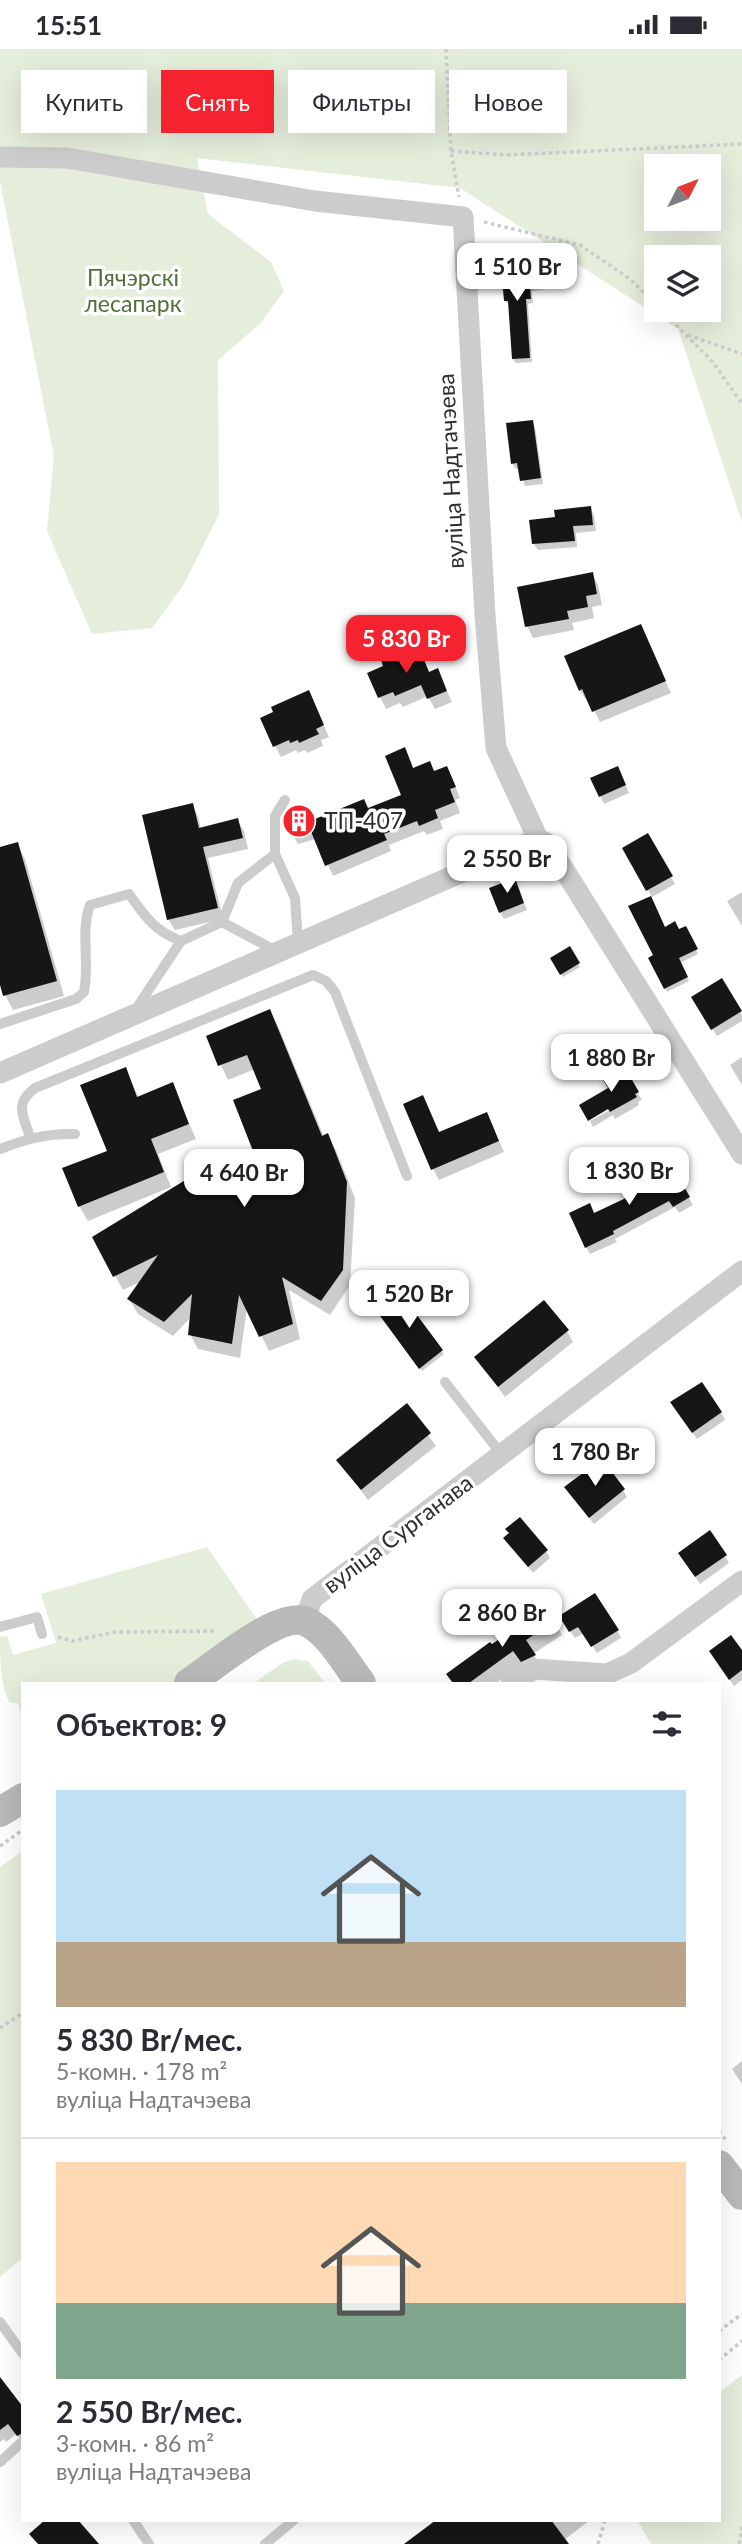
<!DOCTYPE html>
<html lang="ru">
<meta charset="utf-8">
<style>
:root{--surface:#fff;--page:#f7f7f7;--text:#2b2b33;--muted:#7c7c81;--line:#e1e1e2;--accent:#f4232f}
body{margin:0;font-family:Lato,sans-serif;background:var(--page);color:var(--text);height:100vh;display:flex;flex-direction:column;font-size:26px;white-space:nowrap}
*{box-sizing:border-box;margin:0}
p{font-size:23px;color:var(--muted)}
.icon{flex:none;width:38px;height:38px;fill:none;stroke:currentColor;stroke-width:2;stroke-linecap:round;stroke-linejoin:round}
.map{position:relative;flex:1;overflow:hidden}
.details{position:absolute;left:21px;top:1633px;width:700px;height:840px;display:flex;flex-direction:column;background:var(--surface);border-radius:0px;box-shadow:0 7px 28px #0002}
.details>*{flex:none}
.banner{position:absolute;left:21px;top:21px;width:700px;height:63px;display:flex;gap:14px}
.needle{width:46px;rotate:48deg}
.fabs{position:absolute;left:644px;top:105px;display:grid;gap:14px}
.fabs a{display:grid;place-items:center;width:77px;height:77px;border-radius:0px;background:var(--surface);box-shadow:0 7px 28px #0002;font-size:35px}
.price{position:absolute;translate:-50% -60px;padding:0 16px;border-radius:14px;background:#fff;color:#222;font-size:23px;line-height:46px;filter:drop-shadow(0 2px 4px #0008)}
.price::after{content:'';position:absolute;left:50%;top:42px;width:21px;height:16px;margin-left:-10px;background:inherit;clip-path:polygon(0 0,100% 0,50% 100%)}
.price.active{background:var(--accent);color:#fff}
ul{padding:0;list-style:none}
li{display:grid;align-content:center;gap:14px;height:371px;padding:0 35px}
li+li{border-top:2px solid var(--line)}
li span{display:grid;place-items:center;height:217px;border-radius:0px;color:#555}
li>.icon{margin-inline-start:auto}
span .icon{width:126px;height:126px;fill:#fffc;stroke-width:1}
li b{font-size:30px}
h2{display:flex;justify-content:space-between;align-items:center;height:84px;padding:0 35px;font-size:30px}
.chip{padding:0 24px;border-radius:0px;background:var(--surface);box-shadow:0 7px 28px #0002;font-size:24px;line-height:63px}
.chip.active{background:var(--accent);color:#fff}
.status{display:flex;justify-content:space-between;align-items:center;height:49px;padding:0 35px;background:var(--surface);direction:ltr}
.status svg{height:19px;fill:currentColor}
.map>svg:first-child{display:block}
.green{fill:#e5eddb;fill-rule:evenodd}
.shadow{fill:#0003}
.building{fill:#161616}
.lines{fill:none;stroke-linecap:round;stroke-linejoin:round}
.path{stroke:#ccc;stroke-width:3.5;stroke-dasharray:3.5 3.5;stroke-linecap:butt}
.lane{stroke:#ccc;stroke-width:10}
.street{stroke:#ccc;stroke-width:21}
.secondary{stroke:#b9b9b9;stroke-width:30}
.labels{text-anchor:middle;stroke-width:7;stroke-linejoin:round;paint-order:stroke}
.park-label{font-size:23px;fill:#516f38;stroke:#fff}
.street-label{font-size:23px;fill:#2f2f2f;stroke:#fff}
.poi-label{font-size:23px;fill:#2f2f2f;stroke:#fff;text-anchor:start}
</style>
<div class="status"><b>15:51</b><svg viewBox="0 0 49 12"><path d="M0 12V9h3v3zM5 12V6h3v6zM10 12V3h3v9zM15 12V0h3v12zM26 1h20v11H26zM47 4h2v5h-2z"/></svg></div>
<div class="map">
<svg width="742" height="2495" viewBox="0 0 742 2495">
<rect width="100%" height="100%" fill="#fff"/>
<g class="green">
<path d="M 0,0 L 742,0 L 742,473 L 678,280 L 460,139 L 197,109 L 208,165 L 271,213 L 284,242 L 261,274 L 218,311 L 219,465 L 184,535 L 152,579 L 92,585 L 47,482 L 54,407 L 0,133 ZM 656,117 L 709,117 L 709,170 L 656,170 ZM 656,208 L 709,208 L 709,261 L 656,261 Z"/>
<path d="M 207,1498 L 258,1572 L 176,1634 L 23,1634 L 23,1676 L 18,1654 L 10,1654 C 0,1637 0,1609 0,1588 L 7,1587 L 13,1606 L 56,1594 L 41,1545 Z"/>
<polygon points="295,1610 308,1612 325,1634 254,1634 284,1613"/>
<polygon points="23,1802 23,2208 0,2228 0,1818"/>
<polygon points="742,2326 742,2495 651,2495 637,2471 719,2471 719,2344"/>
</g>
<g class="shadow">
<polygon points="511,208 545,240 532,242 533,254 528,255 532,313 516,314 513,310 510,256 505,252 502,239 504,216"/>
<polygon points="532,373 535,378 543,435 525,437 520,419 516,420 512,414"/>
<polygon points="590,459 594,466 596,482 576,484 577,498 538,501 534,495 557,469"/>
<polygon points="592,525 598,536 602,556 592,558 594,569 572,574 574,581 533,589 527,577"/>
<polygon points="640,577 671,644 600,673 589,651 587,652 580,641"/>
<polygon points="417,598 430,624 437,621 452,653 435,660 428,647 403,658 400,654 386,660 369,625 385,618"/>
<polygon points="314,655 329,688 321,691 323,697 307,704 305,701 298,704 296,701 281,708 275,697"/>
<polygon points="410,711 414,721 434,723 446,719 452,729 460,749 455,751 460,764 440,772 443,780 427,786 424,782 389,796 391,802 333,827 316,790 298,795 292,784 306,761 312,773 368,761 403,747"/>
<polygon points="621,726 629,744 604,755 592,730"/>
<polygon points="192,756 198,767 201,780 237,771 244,782 248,800 208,809 223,870 175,881 168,870"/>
<polygon points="648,787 675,835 652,848 624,800"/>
<polygon points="17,795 25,810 64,947 13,961 5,946 0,929 0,800"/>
<polygon points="518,838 527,861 504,870 500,863"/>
<polygon points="742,843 742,877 727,852"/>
<polygon points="685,879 698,905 680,914 689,932 667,943 650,909 678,883"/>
<polygon points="569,900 580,918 563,928 552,910"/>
<polygon points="721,932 742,966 742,972 717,987 694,949"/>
<polygon points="269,962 278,977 324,1088 327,1086 336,1101 355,1149 350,1236 330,1266 289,1241 300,1290 269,1302 247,1258 240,1309 198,1300 190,1285 191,1268 173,1287 138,1265 129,1250 142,1232 123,1241 94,1189 256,1102 263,1041 255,1020 228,1031 208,988"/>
<polygon points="742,1008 742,1036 730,1016"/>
<polygon points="623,1019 642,1051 638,1053 639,1056 615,1070 613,1066 593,1078 590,1072 617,1057"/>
<polygon points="125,1020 139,1049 172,1036 196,1090 158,1105 171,1138 88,1172 79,1157 109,1103"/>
<polygon points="492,1076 504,1103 439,1131 433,1120 440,1085"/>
<polygon points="672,1120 693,1156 679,1164 675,1158 615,1190 617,1193 590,1205 586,1198 594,1166 630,1149 641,1138"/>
<polygon points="399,1245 444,1305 422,1322 379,1264"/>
<polygon points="567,1282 573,1293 505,1348 476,1308"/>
<polygon points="406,1357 436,1397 368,1451 339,1412"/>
<polygon points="677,1361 721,1363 725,1371 697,1390"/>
<polygon points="623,1441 627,1448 594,1475 571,1446"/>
<polygon points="510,1496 546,1502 550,1509 533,1524"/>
<polygon points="725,1507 729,1514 700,1535 684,1511"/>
<polygon points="546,1560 562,1586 533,1605 542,1620 523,1615 496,1634 454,1634 448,1625"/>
<polygon points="565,1575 617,1581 621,1589 597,1604 584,1584 575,1589"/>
<polygon points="742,1604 742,1631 734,1637 715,1610"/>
<polygon points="742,2012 742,2035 732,2020"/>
<polygon points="0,2331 23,2360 23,2394 16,2385 6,2393 4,2390 0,2393"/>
<polygon points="439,2471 590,2471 564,2491 567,2495 407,2495"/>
</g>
<g class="building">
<polygon points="511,206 544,235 530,237 531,250 526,250 530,309 512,310 508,252 504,252 503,239 500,239 498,215 503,215"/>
<polygon points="533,371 541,429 520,432 517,414 511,415 506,374"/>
<polygon points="591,457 593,476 573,477 575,492 532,495 529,471 555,468 554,461"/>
<polygon points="593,523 597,545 586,547 588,558 567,562 569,570 525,578 517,538"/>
<polygon points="641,575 666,632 592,663 582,640 579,642 564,607"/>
<polygon points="418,596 429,623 438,619 447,642 427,650 421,636 395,647 393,643 378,649 367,624 383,617 381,611"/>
<polygon points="309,641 324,676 316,680 319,685 299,694 298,691 290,694 289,691 273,698 260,669 273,663 271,658"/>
<polygon points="405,698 413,719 430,712 434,722 447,717 456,738 450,740 455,753 435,761 438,769 419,777 417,772 384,785 387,791 325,817 310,780 290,785 286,764 307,759 310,772 364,750 368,759 401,746 385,707"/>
<polygon points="618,717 626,736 599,748 590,729"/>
<polygon points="193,754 199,779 238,769 243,789 203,798 218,859 167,871 142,766"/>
<polygon points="648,784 673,827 646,842 622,799"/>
<polygon points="18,793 57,932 3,947 0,936 0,798"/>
<polygon points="515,829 524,854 499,864 489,839"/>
<polygon points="651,847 665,878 675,872 679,880 686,877 698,900 679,909 688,928 664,940 648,909 653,906 628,857"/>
<polygon points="570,897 580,914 560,926 550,909"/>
<polygon points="722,929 742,962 711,981 691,948"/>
<polygon points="270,960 322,1087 328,1084 347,1133 343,1221 321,1252 282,1228 293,1275 259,1288 239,1246 232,1295 188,1286 192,1245 164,1273 127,1250 158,1206 113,1228 92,1188 192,1127 253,1102 233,1051 261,1040 247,1006 218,1017 206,987"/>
<polygon points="624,1017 639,1043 635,1045 637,1048 610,1063 608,1060 588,1072 579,1056 608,1039 602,1029"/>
<polygon points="126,1018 137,1048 173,1033 189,1075 151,1090 164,1123 78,1158 62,1119 107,1102 80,1036"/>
<polygon points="423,1046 439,1083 487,1063 499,1092 431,1121 403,1055"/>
<polygon points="672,1117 690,1148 673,1158 669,1152 613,1182 614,1185 585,1199 569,1164 590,1154 594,1164 628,1148 625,1142 640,1134 641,1136"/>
<polygon points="399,1242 443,1301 419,1320 375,1260"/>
<polygon points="544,1251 569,1281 498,1338 474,1308"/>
<polygon points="702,1333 722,1363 692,1384 670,1353"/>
<polygon points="407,1354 431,1384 361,1441 336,1411"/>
<polygon points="602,1410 625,1440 589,1469 564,1438"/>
<polygon points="520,1468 548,1501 528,1518 503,1489 509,1484 505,1480"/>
<polygon points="710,1481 727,1506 695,1528 678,1504"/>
<polygon points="595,1544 619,1581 591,1598 578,1578 569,1583 559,1567"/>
<polygon points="547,1558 556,1571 526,1591 536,1606 521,1613 513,1602 469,1634 453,1634 446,1625 490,1593 492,1595"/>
<polygon points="731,1586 742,1601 742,1621 729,1631 709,1602"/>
<polygon points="0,2328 23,2358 23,2384 17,2387 8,2375 0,2381"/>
<polygon points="45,2471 78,2471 99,2495 38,2495 29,2485"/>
<polygon points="436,2471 551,2471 569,2495 404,2495"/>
</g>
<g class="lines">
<g class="path">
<polyline points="446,0 451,102 459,148"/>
<polyline points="451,102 507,106 742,95"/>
<polyline points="484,173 580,196 630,230 656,256"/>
<polyline points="661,261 713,313 742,355"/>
<polyline points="688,286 742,305"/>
<polyline points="58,1588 72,1592 115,1583 217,1582"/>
<polyline points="0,1797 21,1782"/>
<polyline points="0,1979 23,1964"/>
<polyline points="719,2082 726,2091"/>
<polyline points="719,2282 742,2265"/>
<polyline points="719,2311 742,2292"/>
<polyline points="598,2495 605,2471"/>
<polyline points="739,2495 742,2477"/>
</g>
<g class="lane">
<polyline points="285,751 275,767 275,805 295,849 298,894"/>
<polyline points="222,873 278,903"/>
<polyline points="134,963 181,892"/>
<path d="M 0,975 L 76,950 L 84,943 C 90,915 80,882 90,856 L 129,845 C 145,867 154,882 181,892 L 222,873 L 238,834 L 275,805"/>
<path d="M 30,1088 C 23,1066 14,1055 35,1039 L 313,926 L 326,932 L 335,943 L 407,1127"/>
<path d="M 0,1100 C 26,1090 47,1084 75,1085"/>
<polyline points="445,1333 502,1406"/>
<polyline points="0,1578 37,1568 42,1585"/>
<polyline points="0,2273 23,2305"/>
<polyline points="0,2413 23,2392"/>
<polyline points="133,2471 149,2495"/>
<polyline points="265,2495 294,2471"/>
</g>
<g class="street">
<polyline points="0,108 67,109 315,152 463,168 485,566 496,699 538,790 548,795 742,1105"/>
<polyline points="0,1024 538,790"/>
<polyline points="305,1571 312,1550 742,1222"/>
<polyline points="511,1634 534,1620 607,1625 631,1614 742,1532"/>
</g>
<g class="secondary">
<path d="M 189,1634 C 212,1619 280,1560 307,1573 C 330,1584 346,1615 361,1634"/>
<polyline points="0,1763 23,1749"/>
<polyline points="719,2116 742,2146"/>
</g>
</g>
<defs>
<symbol id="building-disc" viewBox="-11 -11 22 22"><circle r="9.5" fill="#f4232f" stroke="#fff"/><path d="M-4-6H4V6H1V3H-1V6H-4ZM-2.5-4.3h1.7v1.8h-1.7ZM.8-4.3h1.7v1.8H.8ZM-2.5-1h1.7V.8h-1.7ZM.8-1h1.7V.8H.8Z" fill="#fff"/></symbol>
</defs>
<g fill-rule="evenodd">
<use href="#building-disc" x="280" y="753" width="38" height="38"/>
</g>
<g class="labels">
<g class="park-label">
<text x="133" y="237">Пячэрскі<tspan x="133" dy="26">лесапарк</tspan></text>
</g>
<g class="street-label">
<text transform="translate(451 422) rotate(-93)" y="8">вуліца Надтачэева</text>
<text transform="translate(398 1485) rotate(-37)" y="8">вуліца Сурганава</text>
</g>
<g class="poi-label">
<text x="324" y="780">ТП-407</text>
</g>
</g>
</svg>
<div class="fabs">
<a><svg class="needle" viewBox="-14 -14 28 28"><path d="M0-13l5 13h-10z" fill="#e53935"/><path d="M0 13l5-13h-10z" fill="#7c7c81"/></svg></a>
<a><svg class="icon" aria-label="layers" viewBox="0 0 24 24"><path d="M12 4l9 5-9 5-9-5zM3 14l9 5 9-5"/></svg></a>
</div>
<b class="price" style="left:517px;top:254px">1 510 Br</b>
<b class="price active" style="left:406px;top:626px">5 830 Br</b>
<b class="price" style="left:507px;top:846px">2 550 Br</b>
<b class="price" style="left:611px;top:1045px">1 880 Br</b>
<b class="price" style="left:629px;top:1158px">1 830 Br</b>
<b class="price" style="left:244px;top:1160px">4 640 Br</b>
<b class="price" style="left:409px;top:1281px">1 520 Br</b>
<b class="price" style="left:595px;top:1439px">1 780 Br</b>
<b class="price" style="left:502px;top:1600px">2 860 Br</b>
<div class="banner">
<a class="chip">Купить</a>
<a class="chip active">Снять</a>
<a class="chip">Фильтры</a>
<a class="chip">Новое</a>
</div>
<section class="details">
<h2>Объектов: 9<svg class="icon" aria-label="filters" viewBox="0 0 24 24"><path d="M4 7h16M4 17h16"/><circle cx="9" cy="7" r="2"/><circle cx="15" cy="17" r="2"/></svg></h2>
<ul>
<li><span style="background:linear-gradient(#bfe0f5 70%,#b9a48a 0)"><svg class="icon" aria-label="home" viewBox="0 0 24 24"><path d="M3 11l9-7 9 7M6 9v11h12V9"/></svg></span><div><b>5 830 Br/мес.</b><p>5-комн. · 178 m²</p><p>вуліца Надтачэева</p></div></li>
<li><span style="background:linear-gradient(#ffd9b3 65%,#7fa58c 0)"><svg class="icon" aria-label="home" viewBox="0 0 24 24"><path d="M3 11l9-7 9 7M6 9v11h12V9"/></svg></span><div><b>2 550 Br/мес.</b><p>3-комн. · 86 m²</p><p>вуліца Надтачэева</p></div></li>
</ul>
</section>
</div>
